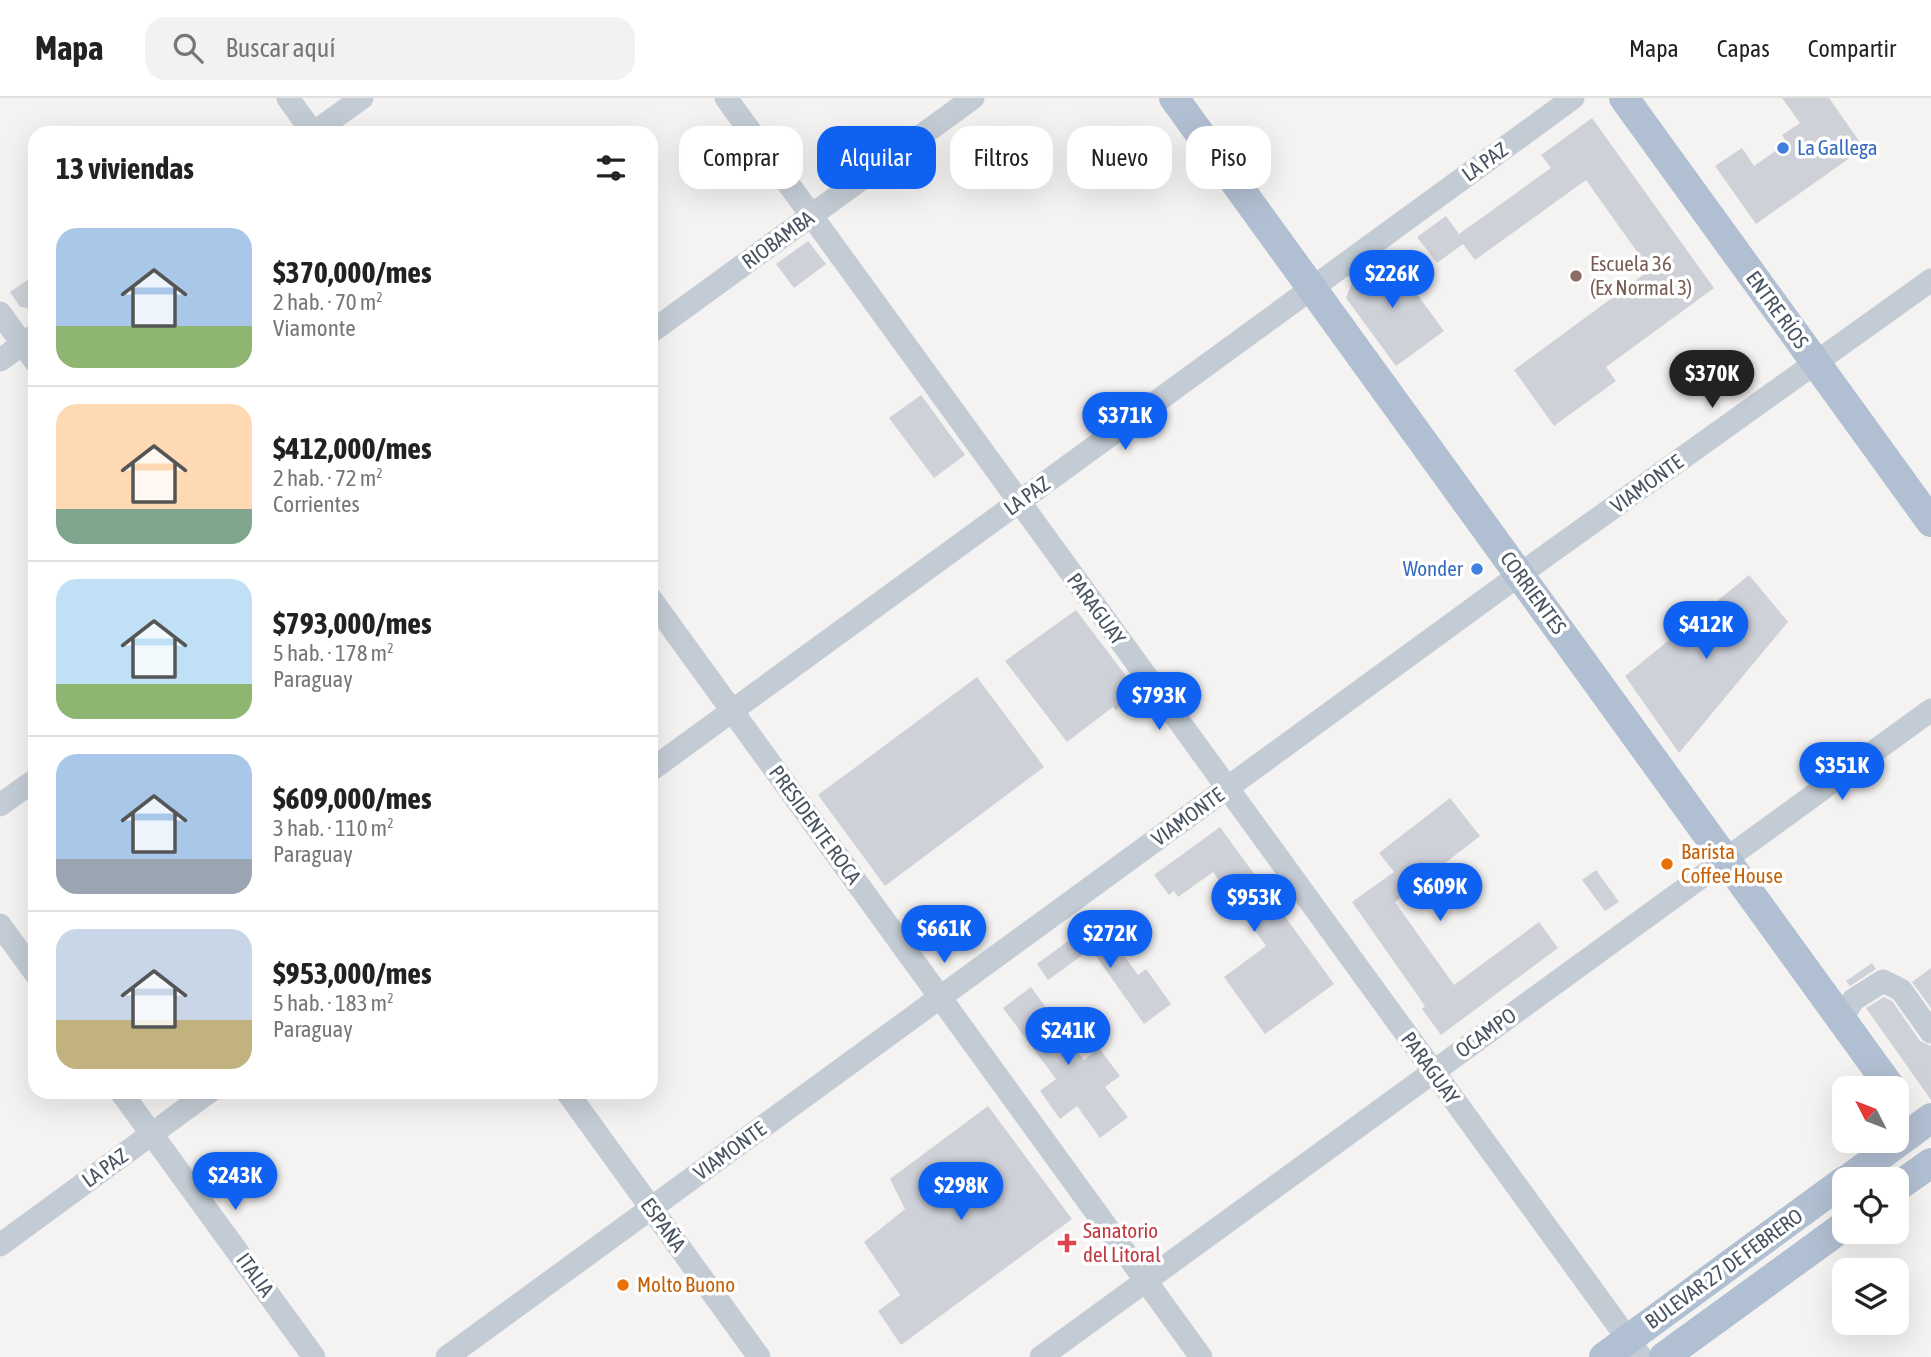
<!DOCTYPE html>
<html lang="es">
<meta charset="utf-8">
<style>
:root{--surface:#fff;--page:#f2f2f2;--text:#222;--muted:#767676;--line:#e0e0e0;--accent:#0f61f2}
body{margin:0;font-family:"Asap Condensed",sans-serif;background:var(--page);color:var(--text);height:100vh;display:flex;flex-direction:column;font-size:26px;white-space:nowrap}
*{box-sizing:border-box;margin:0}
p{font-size:23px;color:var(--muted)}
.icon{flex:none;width:38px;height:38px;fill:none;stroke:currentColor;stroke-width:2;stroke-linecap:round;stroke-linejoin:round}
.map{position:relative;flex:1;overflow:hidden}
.sheet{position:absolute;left:28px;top:28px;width:630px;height:973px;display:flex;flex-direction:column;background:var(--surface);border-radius:21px;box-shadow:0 7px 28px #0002}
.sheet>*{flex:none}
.banner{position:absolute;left:679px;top:28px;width:665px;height:63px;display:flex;gap:14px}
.needle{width:46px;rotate:312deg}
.fabs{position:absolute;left:1832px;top:978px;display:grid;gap:14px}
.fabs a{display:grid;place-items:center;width:77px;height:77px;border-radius:14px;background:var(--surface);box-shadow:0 7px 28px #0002;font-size:35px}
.price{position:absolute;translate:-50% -60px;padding:0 16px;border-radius:24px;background:var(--accent);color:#fff;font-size:23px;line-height:46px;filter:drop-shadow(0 2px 4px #0008)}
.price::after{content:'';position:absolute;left:50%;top:42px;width:21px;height:16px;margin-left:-10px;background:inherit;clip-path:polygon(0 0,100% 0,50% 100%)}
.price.active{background:#222;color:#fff}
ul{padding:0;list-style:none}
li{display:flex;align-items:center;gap:21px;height:175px;padding:0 28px}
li+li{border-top:2px solid var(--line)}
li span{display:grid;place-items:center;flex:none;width:196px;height:140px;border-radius:21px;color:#555}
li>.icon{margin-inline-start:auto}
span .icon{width:84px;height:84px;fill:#fffc;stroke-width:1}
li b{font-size:30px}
h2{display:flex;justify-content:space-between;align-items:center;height:84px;padding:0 28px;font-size:30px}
.pill{padding:0 24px;border-radius:21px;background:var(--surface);box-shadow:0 7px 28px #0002;font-size:24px;line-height:63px}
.pill.active{background:var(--accent);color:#fff}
header{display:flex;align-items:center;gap:42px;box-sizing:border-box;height:98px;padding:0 35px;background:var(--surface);border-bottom:2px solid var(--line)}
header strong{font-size:33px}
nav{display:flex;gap:38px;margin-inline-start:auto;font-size:24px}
.search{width:490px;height:63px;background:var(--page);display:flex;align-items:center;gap:18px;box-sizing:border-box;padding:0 24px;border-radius:21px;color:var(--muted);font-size:26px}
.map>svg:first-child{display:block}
.building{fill:#ced1d8}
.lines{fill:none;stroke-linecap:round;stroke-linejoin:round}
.minor{stroke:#c3cbd4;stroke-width:23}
.major{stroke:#b1bfd2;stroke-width:30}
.shop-dot{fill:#3f7fe0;stroke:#fff;stroke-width:2.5}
.education-dot{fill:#8d6e63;stroke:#fff;stroke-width:2.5}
.food-dot{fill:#e8710a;stroke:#fff;stroke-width:2.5}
.health-dot{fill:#e0444e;stroke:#fff;stroke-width:2.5}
.labels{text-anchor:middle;stroke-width:7;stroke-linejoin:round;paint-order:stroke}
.shop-label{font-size:21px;fill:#366cbe;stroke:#fff;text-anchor:start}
.street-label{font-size:21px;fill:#485462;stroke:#fff}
.education-label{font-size:21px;fill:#785e54;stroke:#fff;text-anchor:start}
.food-label{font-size:21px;fill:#c56008;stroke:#fff;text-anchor:start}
.health-label{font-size:21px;fill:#be3a42;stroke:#fff;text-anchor:start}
</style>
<header>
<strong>Mapa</strong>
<div class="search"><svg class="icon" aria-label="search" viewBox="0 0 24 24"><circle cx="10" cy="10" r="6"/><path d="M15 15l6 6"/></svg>Buscar aquí</div>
<nav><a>Mapa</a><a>Capas</a><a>Compartir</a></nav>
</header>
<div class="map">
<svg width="1931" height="1259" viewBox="0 0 1931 1259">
<rect width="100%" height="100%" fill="#f5f3f2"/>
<g class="building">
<polygon points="1782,0 1829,0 1864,50 1756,126 1715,68 1742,50 1754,68 1787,45 1782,37 1800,25"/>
<polygon points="1592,20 1714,190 1606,269 1616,283 1554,328 1514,272 1650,172 1586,82 1475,162 1463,146 1437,165 1417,139 1446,118 1459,136 1551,70 1541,57"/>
<polygon points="808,143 826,166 794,190 776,166"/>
<polygon points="1386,154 1444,233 1396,268 1346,200 1355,177"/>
<polygon points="35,177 35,211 20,209 10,194"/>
<polygon points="921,297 965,357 934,380 889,320"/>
<polygon points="1749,477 1788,524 1679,655 1625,578"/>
<polygon points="1076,512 1139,595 1116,612 1113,609 1067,644 1005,563"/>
<polygon points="977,579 1044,669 885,788 818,697"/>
<polygon points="1450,700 1480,738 1395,804 1454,887 1539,824 1558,850 1441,937 1422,911 1425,908 1352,804 1394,774 1379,755"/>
<polygon points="1220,729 1334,886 1265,936 1224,879 1266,848 1213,774 1178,799 1174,793 1169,797 1154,777"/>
<polygon points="1596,772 1619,804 1605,813 1582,782"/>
<polygon points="1098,821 1138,877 1146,871 1171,906 1144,926 1091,851 1048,882 1037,866"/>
<polygon points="1872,865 1876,871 1850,888 1846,883"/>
<polygon points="1931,870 1931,910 1912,884"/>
<polygon points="1031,889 1084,962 1099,950 1120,978 1105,989 1128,1019 1100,1040 1077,1008 1060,1021 1040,993 1056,981 1003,910"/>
<polygon points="1884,899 1892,903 1920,943 1931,948 1931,1002 1866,910"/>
<polygon points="988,1008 1072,1121 901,1247 878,1213 900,1197 864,1144 905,1111 890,1081"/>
</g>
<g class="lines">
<g class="minor">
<polyline points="288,0 313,35"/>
<polyline points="726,0 1641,1259"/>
<polyline points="313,35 362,0"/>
<polyline points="0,215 35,263"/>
<polyline points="651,234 973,0"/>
<polyline points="0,262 34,238"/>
<polyline points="651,501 1201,1259"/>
<polyline points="651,672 1573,0"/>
<polyline points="0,707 35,682"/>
<polyline points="0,827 35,875"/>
<polyline points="1842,921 1853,902 1883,883 1901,892 1931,934"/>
<polyline points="121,994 314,1259"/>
<polyline points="567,994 759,1259"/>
<polyline points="0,1147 209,994"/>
<polyline points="447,1259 1519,477 1931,182"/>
<polyline points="1041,1259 1931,612"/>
</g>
<g class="major">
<polyline points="1174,0 1891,990"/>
<polyline points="1624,0 1931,424"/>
<polyline points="1847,1082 1931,1020"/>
<polyline points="1897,1089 1931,1065"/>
<polyline points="1604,1259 1844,1083"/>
<polyline points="1664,1259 1844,1128"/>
</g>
</g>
<g class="shop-dot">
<circle cx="1783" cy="50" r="7"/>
<circle cx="1477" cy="471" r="7"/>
</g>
<circle class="education-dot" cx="1576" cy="178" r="7"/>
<g class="food-dot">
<circle cx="1667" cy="766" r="7"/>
<circle cx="623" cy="1187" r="7"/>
</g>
<path class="health-dot" d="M1063.5 1134.5h7v7h7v7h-7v7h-7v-7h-7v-7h7z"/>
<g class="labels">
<g class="shop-label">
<text x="1797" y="57">La Gallega</text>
<text x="1463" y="478" text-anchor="end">Wonder</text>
</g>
<g class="street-label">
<text transform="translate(1485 64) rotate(-36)" y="7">LA PAZ</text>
<text transform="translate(778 142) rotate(-36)" y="7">RIOBAMBA</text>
<text transform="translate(1777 212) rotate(54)" y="7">ENTRE RÍOS</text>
<text transform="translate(1647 386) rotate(-36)" y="7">VIAMONTE</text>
<text transform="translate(1027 398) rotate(-36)" y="7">LA PAZ</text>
<text transform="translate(1533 495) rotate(54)" y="7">CORRIENTES</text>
<text transform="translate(1096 511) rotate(54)" y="7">PARAGUAY</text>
<text transform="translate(1188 719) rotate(-36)" y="7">VIAMONTE</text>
<text transform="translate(815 727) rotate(54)" y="7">PRESIDENTE ROCA</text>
<text transform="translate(1486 935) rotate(-36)" y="7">OCAMPO</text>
<text transform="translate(1430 970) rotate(54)" y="7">PARAGUAY</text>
<text transform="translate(730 1053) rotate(-36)" y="7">VIAMONTE</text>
<text transform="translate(105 1070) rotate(-36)" y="7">LA PAZ</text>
<text transform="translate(663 1127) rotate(54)" y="7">ESPAÑA</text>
<text transform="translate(1724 1171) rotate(-36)" y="7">BULEVAR 27 DE FEBRERO</text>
<text transform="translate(255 1177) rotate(54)" y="7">ITALIA</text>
</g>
<g class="education-label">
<text x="1590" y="173">Escuela 36<tspan x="1590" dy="24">(Ex Normal 3)</tspan></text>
</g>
<g class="food-label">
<text x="1681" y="761">Barista<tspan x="1681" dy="24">Coffee House</tspan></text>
<text x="637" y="1194">Molto Buono</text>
</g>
<g class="health-label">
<text x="1083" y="1140">Sanatorio<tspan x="1083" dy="24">del Litoral</tspan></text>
</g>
</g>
</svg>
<div class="fabs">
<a><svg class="needle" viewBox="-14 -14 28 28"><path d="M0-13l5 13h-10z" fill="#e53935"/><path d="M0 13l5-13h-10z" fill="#767676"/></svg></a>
<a><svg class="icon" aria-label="locate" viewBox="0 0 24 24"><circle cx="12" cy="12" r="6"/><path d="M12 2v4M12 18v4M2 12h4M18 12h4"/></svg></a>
<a><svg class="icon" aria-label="layers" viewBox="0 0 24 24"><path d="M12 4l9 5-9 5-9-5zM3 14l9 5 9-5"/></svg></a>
</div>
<b class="price" style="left:1392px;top:212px">$226K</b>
<b class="price active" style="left:1712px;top:312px">$370K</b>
<b class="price" style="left:1125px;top:354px">$371K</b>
<b class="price" style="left:1706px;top:563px">$412K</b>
<b class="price" style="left:1159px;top:634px">$793K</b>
<b class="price" style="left:1842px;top:704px">$351K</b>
<b class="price" style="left:1440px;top:825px">$609K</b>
<b class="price" style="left:1254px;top:836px">$953K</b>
<b class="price" style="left:944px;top:867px">$661K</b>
<b class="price" style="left:1110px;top:872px">$272K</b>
<b class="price" style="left:1068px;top:969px">$241K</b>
<b class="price" style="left:235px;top:1114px">$243K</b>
<b class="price" style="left:961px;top:1124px">$298K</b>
<div class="banner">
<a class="pill">Comprar</a>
<a class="pill active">Alquilar</a>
<a class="pill">Filtros</a>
<a class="pill">Nuevo</a>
<a class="pill">Piso</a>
</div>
<section class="sheet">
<h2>13 viviendas<svg class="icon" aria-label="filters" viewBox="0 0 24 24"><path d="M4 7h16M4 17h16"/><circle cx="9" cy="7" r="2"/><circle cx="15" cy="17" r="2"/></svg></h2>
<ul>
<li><span style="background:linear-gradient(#a9c7e8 70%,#8fb573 0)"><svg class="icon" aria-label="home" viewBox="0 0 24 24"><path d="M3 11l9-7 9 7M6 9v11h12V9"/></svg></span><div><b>$370,000/mes</b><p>2 hab. · 70 m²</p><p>Viamonte</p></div></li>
<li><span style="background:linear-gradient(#ffd9b3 75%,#7fa58c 0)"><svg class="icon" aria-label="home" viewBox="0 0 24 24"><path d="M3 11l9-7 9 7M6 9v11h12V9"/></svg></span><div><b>$412,000/mes</b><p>2 hab. · 72 m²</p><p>Corrientes</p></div></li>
<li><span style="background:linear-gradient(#bfe0f5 75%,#8fb573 0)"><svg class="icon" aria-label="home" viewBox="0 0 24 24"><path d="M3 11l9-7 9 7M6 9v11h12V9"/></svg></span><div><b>$793,000/mes</b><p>5 hab. · 178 m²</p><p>Paraguay</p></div></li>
<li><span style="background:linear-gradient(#a9c7e8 75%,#9aa5b1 0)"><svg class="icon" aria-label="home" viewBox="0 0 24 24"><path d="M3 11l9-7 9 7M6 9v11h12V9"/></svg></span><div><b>$609,000/mes</b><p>3 hab. · 110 m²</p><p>Paraguay</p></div></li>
<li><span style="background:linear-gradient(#c9d6e8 65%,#c2b280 0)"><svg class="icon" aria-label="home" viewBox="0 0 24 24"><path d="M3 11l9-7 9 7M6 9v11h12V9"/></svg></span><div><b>$953,000/mes</b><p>5 hab. · 183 m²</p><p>Paraguay</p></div></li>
</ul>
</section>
</div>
